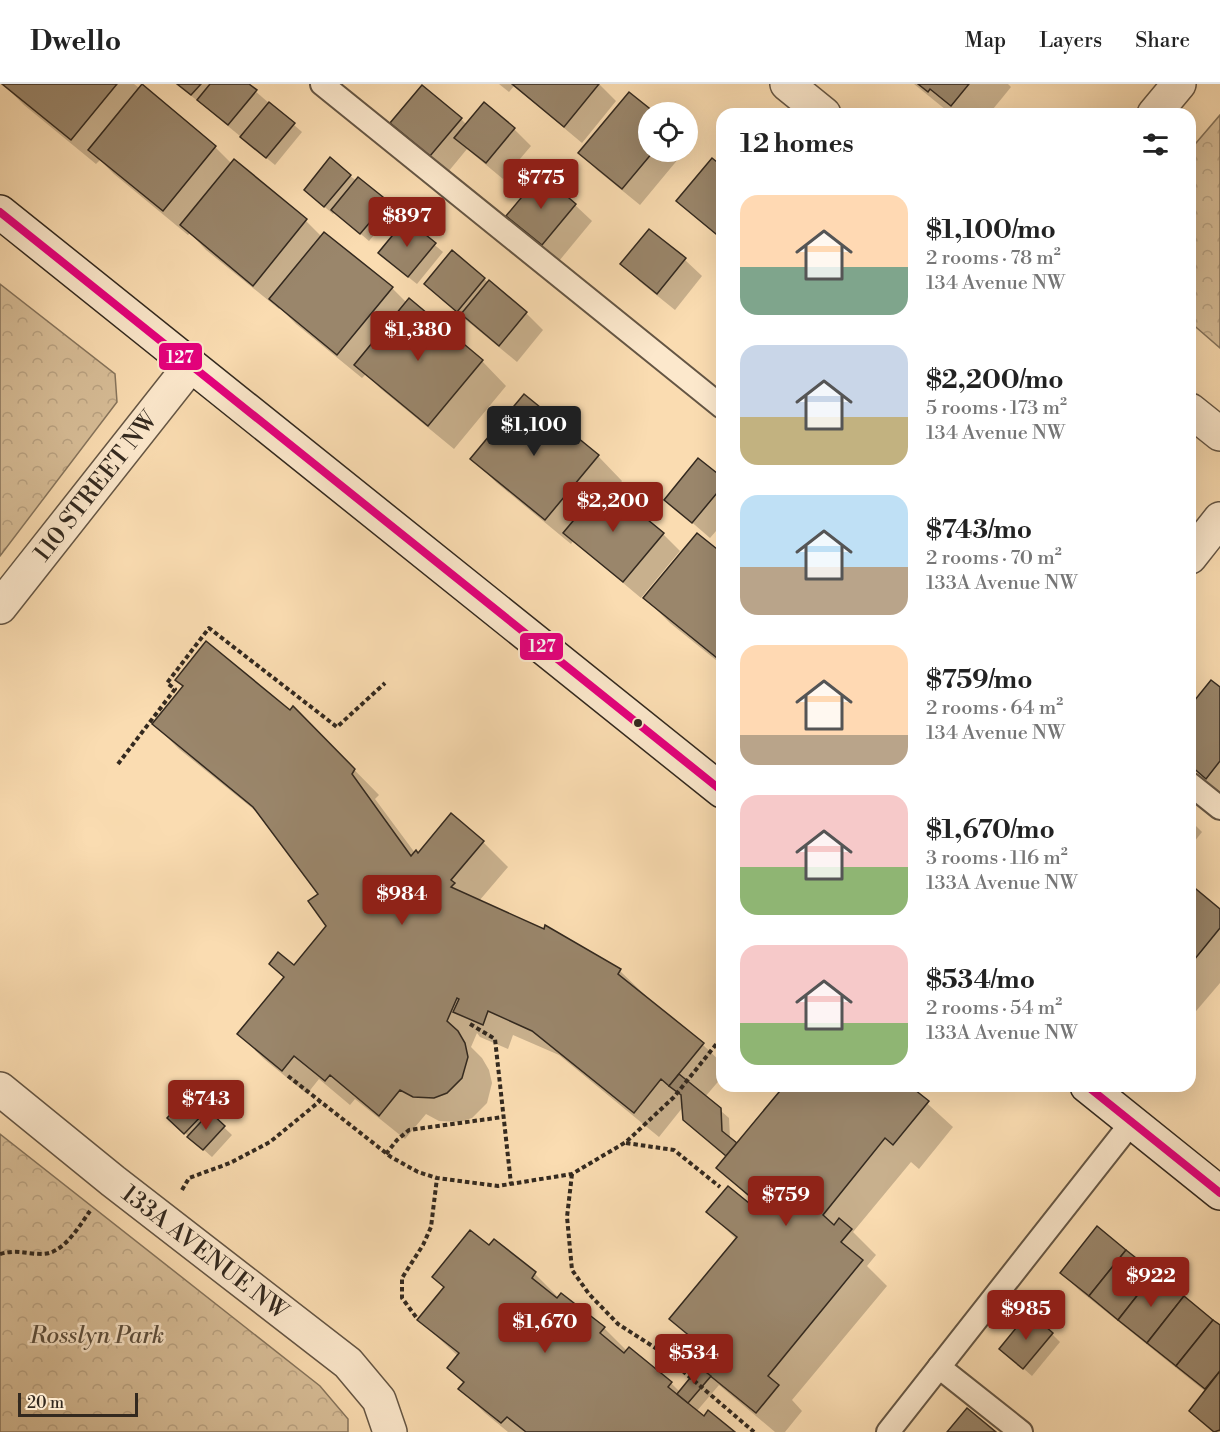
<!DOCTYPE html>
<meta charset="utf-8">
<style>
:root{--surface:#fff;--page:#f2f2f2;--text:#222;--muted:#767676;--line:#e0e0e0;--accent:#8f2418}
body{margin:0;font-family:"Libre Bodoni",serif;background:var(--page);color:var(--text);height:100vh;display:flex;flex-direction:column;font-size:22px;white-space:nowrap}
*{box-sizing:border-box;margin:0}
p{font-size:20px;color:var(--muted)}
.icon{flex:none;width:33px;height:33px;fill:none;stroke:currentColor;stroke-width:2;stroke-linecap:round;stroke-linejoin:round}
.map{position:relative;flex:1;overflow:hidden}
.panel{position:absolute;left:716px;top:24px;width:480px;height:984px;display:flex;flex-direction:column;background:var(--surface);border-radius:18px;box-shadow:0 6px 24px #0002}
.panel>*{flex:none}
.controls{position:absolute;left:638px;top:18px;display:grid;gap:12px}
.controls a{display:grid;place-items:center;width:60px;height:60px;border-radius:50%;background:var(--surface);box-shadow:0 6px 24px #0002;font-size:30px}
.scale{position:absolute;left:18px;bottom:15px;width:120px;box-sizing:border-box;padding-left:6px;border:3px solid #33291f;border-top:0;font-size:16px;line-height:21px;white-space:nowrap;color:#33291f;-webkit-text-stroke:4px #fce8cc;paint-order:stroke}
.price{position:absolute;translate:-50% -51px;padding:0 14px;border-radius:6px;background:var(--accent);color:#fff;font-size:20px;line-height:39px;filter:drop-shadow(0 2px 3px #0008)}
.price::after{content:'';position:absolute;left:50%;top:36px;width:18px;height:14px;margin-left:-9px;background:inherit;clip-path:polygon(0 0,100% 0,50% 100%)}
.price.current{background:#222;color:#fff}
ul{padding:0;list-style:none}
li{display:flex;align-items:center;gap:18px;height:150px;padding:0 24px}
li span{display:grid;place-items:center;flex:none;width:168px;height:120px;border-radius:18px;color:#555}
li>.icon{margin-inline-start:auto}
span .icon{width:72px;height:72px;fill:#fffc;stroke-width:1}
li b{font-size:26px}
h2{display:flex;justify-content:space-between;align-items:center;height:72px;padding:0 24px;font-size:26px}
header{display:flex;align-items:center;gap:36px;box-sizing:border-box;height:84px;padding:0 30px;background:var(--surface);border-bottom:2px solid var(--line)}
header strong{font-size:28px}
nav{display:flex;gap:33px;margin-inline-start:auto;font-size:21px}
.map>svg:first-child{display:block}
.forest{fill:url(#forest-crowns);stroke:#86745c;stroke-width:1.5}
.shadow{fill:#0003}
.building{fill:#9a866b;stroke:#33291f;stroke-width:1.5}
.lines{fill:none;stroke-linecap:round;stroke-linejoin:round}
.lane-casing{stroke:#655644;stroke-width:26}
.street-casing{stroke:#655644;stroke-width:36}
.secondary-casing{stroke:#33291f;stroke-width:36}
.path{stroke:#33291f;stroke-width:4;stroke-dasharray:4.5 3;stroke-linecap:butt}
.lane{stroke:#fce8cc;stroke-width:22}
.street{stroke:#fce8cc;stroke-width:33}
.secondary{stroke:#fce8cc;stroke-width:33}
.bus-1-casing{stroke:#fce8cc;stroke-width:12}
.bus-1{stroke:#e5007d;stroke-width:8}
.bus-dot{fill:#33291f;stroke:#fce8cc;stroke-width:2}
.labels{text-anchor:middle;stroke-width:5;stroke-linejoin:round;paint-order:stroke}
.street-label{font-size:24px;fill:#33291f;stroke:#fce8cc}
.park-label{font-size:24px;font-style:italic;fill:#5c4e3d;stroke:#fce8cc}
.line-badge{stroke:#fce8cc;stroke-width:2}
.badge-label{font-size:16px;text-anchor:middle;font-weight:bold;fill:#fff}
</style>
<header>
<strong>Dwello</strong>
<nav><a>Map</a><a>Layers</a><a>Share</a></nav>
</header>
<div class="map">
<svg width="1220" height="1348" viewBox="0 0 1220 1348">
<defs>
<pattern id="forest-crowns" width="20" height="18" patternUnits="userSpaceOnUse" patternTransform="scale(1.5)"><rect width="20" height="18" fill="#d8be98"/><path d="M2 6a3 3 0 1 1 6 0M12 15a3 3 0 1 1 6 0" fill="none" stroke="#baa383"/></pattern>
</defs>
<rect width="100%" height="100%" fill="#fadcb1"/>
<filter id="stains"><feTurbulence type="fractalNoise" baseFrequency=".00333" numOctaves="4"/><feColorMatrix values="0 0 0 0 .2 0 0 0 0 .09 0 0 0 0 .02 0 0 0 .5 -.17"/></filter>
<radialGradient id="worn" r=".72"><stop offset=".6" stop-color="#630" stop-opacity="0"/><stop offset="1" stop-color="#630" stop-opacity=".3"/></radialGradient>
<g class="forest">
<polygon points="1220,31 1220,264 1190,238 1190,66"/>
<polygon points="0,200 115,290 117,318 0,472"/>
<polygon points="0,1050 320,1302 348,1335 348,1348 0,1348"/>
</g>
<g class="shadow">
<polygon points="3,0 134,0 215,63 232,80 234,77 306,137 322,153 392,204 407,219 482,277 506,302 454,365 381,305 366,290 362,294 296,240 280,224 279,225 206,166 190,149 188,151 114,90 100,76 96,80 24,21"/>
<polygon points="177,0 247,0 302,48 275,81"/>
<polygon points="499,0 599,0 616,17 582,59 514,2 509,8"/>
<polygon points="914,0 1008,0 1011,3 989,30 951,30"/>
<polygon points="629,10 652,28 648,28 648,68 684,68 640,121 597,86 580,69"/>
<polygon points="461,35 467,41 514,45 531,62 503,95 467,65 448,88 409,56 392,39"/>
<polygon points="722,84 722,156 678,117"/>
<polygon points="350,92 387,118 395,126 369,157 335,128 333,130 314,114"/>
<polygon points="575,121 592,137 559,177 508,132"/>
<polygon points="406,137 443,168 417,200 388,177"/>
<polygon points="650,147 685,176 702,192 675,226 639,197 622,180"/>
<polygon points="484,195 526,229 543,246 517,278 443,217 426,200"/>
<polygon points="598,372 622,397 613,409 663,450 680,467 641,514 573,457 571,460 497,399 472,375"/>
<polygon points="722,395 722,440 710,454 666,416"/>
<polygon points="722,471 722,581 670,539 645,514"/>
<polygon points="1212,598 1220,605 1220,708 1190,683 1190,625"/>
<polygon points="154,640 318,649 379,711 375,715 415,769 419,771 483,758 508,783 479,817 620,887 645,911 644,913 703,961 722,979 722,993 705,1013 729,1034 730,1055 737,1061 786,1002 908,1002 953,1043 919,1085 911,1078 853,1148 876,1171 867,1182 887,1202 792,1316 802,1327 785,1348 775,1348 719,1301 696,1328 733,1348 508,1348 485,1329 460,1305 464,1300 449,1284 458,1272 419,1236 445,1204 434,1193 489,1163 494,1157 535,1190 559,1214 604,1244 627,1267 671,1299 680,1308 709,1271 671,1235 737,1156 708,1128 749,1121 753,1117 718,1084 728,1073 683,1023 659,1053 559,971 513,951 508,965 480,953 477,949 471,963 482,974 489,986 492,999 487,1019 472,1034 460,1038 439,1037 426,1030 405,1055 355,1015 350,1021 319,995 307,1010 264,975 239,950 285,894 271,880 294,883 328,842 320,810 263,733 179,665"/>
<polygon points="1190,736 1202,748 1190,763"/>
<polygon points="1190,802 1220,827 1220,899 1191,933 1190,932"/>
<polygon points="188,1014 208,1032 210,1030 232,1051 212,1073 177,1042"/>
<polygon points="1062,1189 1220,1243 1220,1348 1213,1348 1191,1327 1206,1308 1079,1206"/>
<polygon points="1052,1250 1060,1258 1032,1292 1001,1265"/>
</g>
<g class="building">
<polygon points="2,0 117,0 71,56"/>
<polygon points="142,0 216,62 163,127 88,66"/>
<polygon points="177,0 201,0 191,11"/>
<polygon points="210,0 249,0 257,6 228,41 197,16"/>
<polygon points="512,0 599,0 564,43"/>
<polygon points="918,0 969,0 951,22 930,5 928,8"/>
<polygon points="422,1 462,34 430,72 390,39"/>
<polygon points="629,8 654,28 648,28 648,68 653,68 622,105 578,69"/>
<polygon points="269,18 295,39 266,74 240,53"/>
<polygon points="484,18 515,44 486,79 454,54"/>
<polygon points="330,73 351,91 324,123 304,106"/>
<polygon points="712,74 722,82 722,155 676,117"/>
<polygon points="234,75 307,135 253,202 180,141"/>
<polygon points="541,90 576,120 542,161 506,132"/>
<polygon points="358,93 388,117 360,150 331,126"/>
<polygon points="406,135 436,159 408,193 378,169"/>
<polygon points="649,145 686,174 657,210 620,180"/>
<polygon points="324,148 393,203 337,271 269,215"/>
<polygon points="452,166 485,194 457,228 424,200"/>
<polygon points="489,196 527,228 499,262 461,230"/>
<polygon points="409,214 483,276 428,342 354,281"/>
<polygon points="524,310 599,371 545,436 470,375"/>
<polygon points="698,374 722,393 722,403 692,439 664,416"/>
<polygon points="604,400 664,449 623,498 563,449"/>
<polygon points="697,449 722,469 722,568 717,574 643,514"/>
<polygon points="206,557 290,626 293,622 355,685 352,690 411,772 416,766 418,769 451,729 484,757 451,796 455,799 451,803 544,845 545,841 621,885 618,890 704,959 669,1002 661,995 634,1029 532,947 488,927 483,941 453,928 459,915 457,914 447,937 458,947 465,959 468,973 462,994 447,1009 434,1014 413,1013 400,1006 379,1032 330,991 325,997 294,972 282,987 237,950 284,893 269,880 278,868 294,881 326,842 308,817 318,810 253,723 152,640 183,602 175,596"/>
<polygon points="1211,596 1220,603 1220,677 1206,695 1190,681 1190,622"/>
<polygon points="1190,800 1220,825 1220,844 1190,881"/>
<polygon points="679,990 721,1024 722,1047 737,1059 726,1072 683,1036 681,1011 669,1002"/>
<polygon points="784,1002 910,1002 929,1017 893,1061 885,1054 823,1131 834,1141 839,1134 852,1145 841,1158 863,1176 768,1292 779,1301 756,1329 698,1282 709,1268 669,1235 737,1153 706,1128 728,1102 749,1119 753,1115 716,1084"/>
<polygon points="188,1012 205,1028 184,1050 167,1034"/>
<polygon points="210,1028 225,1042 203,1066 187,1053"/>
<polygon points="1097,1142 1126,1166 1089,1212 1060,1189"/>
<polygon points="470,1146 489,1161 494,1155 536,1188 532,1194 557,1214 561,1209 605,1243 600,1249 624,1269 629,1263 672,1298 668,1303 704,1332 708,1326 735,1348 526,1348 507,1333 501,1339 458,1305 464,1298 447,1284 459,1269 417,1236 444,1203 432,1193"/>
<polygon points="1126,1166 1155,1189 1118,1236 1089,1212"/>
<polygon points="1155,1189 1184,1212 1147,1259 1118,1236"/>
<polygon points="1184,1212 1213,1236 1176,1282 1147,1259"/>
<polygon points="1029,1228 1053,1249 1023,1285 999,1265"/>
<polygon points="1213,1236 1220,1241 1220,1287 1205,1305 1176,1282"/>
<polygon points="699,1283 711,1292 688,1319 677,1310"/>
<polygon points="1220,1287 1220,1346 1214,1348 1189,1327"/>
<polygon points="967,1324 996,1348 947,1348"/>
</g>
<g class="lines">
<defs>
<g id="lane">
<polyline points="322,0 722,323"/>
<polyline points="1190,700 1220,724"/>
<polyline points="939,1283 1021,1348"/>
<polyline points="888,1348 1132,1038"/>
</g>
<g id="street">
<polyline points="787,0 824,30"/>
<polyline points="1154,30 1179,0"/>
<polyline points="1190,326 1220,350"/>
<polyline points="1190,473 1220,435"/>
<path id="s1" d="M 0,523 L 191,281"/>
<path id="s2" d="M 0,1005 L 113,1097 L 348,1279 L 379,1316 L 390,1348"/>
</g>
<g id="secondary">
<polyline points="0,128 722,707"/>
<polyline points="1087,1002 1220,1109"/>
</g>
</defs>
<use href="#lane" class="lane-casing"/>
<use href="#street" class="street-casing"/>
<use href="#secondary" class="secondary-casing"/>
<g class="path">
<polyline points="118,680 175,605 167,599 209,544 337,643 385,599"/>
<polyline points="470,940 495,955 511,1100"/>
<polyline points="288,992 391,1073 418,1088 437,1094 498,1102 572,1090 626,1058 674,1013 722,953"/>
<polyline points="626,1059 674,1066 720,1103"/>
<polyline points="386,1070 397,1056 409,1046 503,1033"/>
<polyline points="572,1090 567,1133 572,1186 589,1210 618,1240 657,1265 754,1348"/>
<polyline points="182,1106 189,1094 230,1079 270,1058 320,1017"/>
<path d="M 0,1170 C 18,1165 25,1170 42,1170 C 64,1170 79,1142 90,1127"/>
<polyline points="416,1233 402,1214 402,1194 423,1161 431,1143 437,1094"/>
</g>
<use href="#lane" class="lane"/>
<use href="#street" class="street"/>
<use href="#secondary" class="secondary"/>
<defs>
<g id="bus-1">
<polyline points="0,128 722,707"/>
<polyline points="1087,1002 1220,1109"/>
</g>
</defs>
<use href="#bus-1" class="bus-1-casing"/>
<use href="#bus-1" class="bus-1"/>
</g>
<circle class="bus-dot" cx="638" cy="639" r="5"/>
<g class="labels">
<g class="street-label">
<text dy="8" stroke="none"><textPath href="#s1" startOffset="154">110 STREET NW</textPath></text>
<text dy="8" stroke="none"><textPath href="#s2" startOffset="262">133A AVENUE NW</textPath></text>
</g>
<g class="park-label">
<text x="97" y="1259">Rosslyn Park</text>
</g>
</g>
<g class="line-badge">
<rect x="158" y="258" width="45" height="29" rx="6" fill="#e5007d"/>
<rect x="519" y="548" width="45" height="29" rx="6" fill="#e5007d"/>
</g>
<g class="badge-label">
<text x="180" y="279">127</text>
<text x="542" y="568">127</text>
</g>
<rect width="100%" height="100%" filter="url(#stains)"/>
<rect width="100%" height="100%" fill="url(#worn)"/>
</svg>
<div class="controls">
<a><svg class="icon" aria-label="locate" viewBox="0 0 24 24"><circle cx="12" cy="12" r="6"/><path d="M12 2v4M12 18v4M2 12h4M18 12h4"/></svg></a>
</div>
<div class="scale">20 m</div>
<b class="price" style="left:541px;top:126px">$775</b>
<b class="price" style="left:407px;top:164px">$897</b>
<b class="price" style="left:418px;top:278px">$1,380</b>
<b class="price current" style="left:534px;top:373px">$1,100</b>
<b class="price" style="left:613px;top:449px">$2,200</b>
<b class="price" style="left:402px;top:842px">$984</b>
<b class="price" style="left:206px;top:1047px">$743</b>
<b class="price" style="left:786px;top:1143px">$759</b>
<b class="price" style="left:1151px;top:1224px">$922</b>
<b class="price" style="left:1026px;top:1257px">$985</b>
<b class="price" style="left:545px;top:1270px">$1,670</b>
<b class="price" style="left:694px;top:1301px">$534</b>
<section class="panel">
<h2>12 homes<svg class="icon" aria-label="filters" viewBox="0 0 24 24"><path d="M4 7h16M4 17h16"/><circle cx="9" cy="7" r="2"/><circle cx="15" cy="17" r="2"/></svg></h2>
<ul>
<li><span style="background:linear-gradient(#ffd9b3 60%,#7fa58c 0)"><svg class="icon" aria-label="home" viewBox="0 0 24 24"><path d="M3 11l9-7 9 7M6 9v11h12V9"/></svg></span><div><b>$1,100/mo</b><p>2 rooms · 78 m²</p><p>134 Avenue NW</p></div></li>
<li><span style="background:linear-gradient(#c9d6e8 60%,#c2b280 0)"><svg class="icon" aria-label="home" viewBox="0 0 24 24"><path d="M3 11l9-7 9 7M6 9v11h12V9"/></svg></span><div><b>$2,200/mo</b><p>5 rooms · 173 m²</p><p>134 Avenue NW</p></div></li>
<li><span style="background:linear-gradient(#bfe0f5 60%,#b9a48a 0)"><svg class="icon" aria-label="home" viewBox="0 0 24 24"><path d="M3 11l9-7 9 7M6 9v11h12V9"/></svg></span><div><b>$743/mo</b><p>2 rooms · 70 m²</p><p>133A Avenue NW</p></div></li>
<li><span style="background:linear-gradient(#ffd9b3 75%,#b9a48a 0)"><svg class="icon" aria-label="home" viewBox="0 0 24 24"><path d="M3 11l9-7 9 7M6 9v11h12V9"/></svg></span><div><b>$759/mo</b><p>2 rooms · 64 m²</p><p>134 Avenue NW</p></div></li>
<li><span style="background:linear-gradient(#f6c9c9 60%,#8fb573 0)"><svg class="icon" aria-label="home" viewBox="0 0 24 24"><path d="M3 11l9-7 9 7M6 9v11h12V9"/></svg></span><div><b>$1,670/mo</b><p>3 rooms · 116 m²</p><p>133A Avenue NW</p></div></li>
<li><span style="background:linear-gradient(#f6c9c9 65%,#8fb573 0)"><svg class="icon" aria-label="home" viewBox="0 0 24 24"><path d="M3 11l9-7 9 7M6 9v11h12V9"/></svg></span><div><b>$534/mo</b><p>2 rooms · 54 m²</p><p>133A Avenue NW</p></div></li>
</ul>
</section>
</div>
